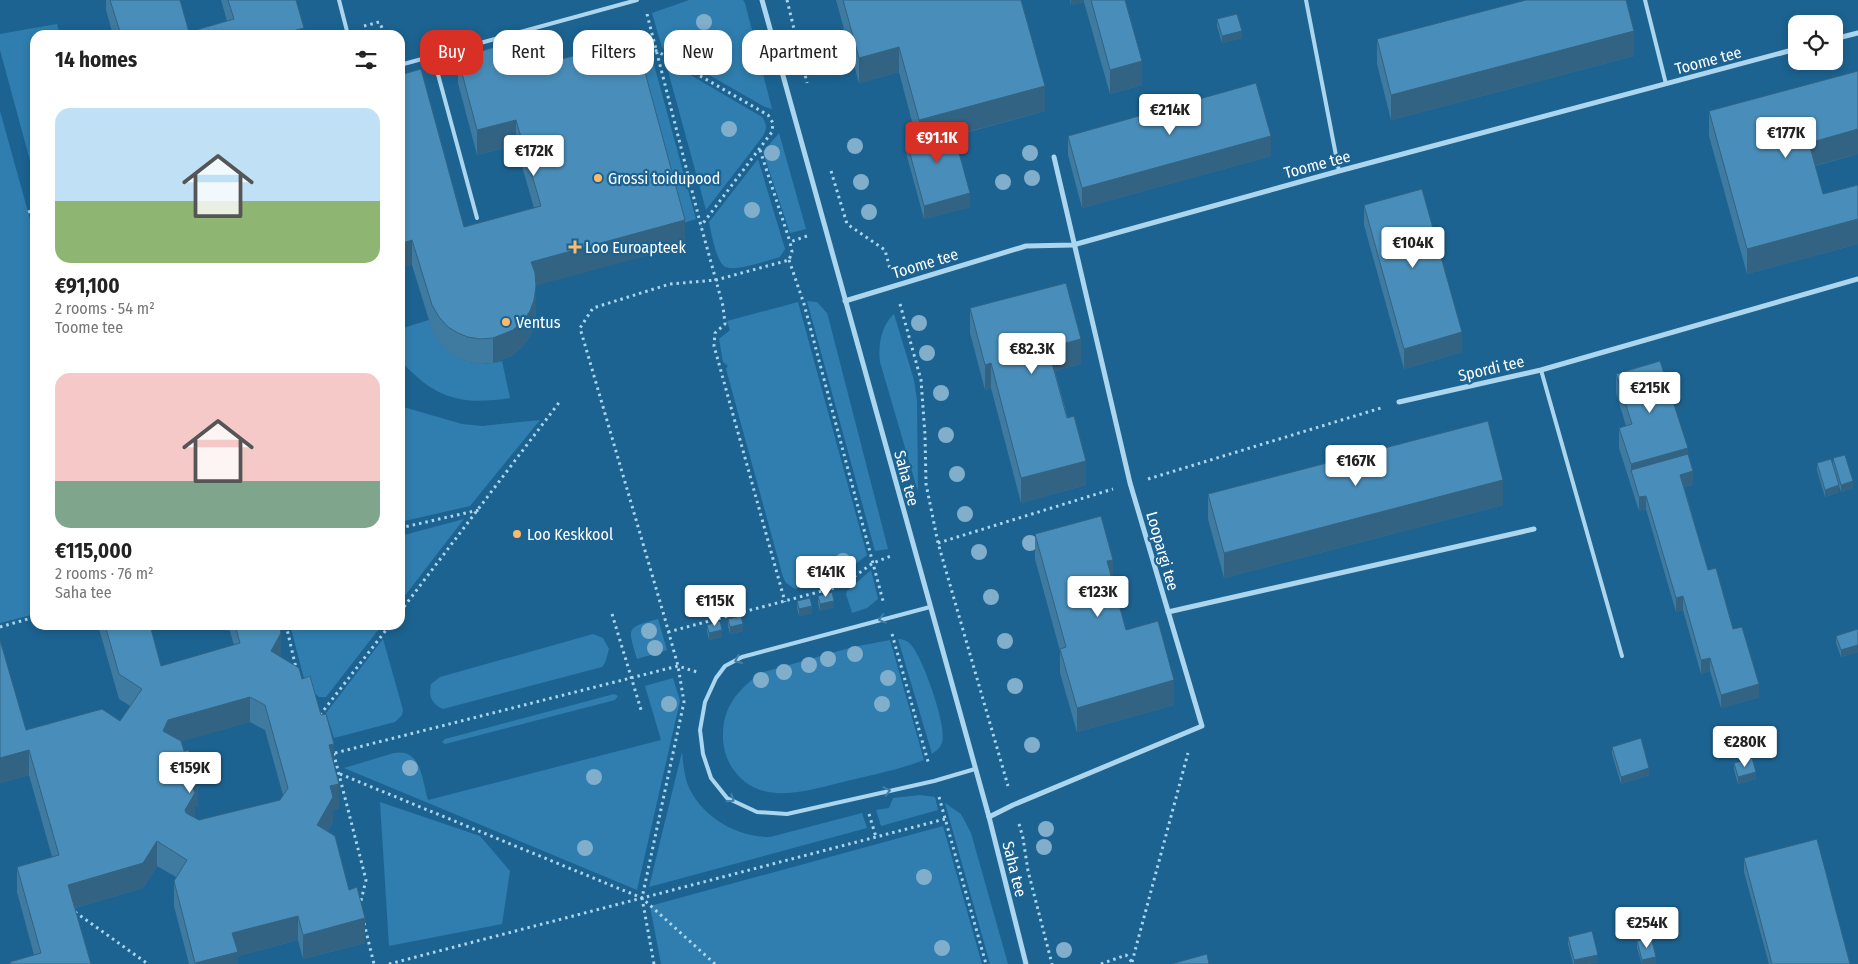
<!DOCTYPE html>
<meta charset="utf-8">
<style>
:root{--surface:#fff;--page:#f2f2f2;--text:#222;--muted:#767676;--accent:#d93025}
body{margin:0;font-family:"Fira Sans Condensed",sans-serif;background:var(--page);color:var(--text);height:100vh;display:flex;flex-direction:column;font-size:19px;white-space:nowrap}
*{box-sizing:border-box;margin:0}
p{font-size:16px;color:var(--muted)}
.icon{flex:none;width:28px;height:28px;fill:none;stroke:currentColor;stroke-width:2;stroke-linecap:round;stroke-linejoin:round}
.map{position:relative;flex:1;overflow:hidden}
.side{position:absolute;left:30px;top:30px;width:375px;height:600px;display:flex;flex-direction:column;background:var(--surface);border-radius:15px;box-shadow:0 2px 8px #0003}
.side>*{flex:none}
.banner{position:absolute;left:420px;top:30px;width:475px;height:45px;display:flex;gap:10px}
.tools{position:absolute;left:1788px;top:15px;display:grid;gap:10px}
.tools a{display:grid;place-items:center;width:55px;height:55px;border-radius:10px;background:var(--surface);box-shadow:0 2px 8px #0003;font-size:25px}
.price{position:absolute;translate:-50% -42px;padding:0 11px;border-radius:5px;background:#fff;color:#222;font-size:16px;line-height:32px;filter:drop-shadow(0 1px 2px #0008)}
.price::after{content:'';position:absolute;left:50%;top:30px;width:15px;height:11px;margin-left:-8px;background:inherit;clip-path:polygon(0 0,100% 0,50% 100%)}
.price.current{background:var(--accent);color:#fff}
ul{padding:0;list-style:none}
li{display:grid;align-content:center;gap:10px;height:265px;padding:0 25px}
li span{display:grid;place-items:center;height:155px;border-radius:15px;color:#555}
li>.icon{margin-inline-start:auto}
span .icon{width:90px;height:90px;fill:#fffc;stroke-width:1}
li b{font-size:21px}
h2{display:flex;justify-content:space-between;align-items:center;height:60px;padding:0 25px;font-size:21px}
.tag{padding:0 18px;border-radius:15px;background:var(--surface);box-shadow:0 2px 8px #0003;font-size:18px;line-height:45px}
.tag.current{background:var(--accent);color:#fff}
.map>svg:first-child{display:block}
.green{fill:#2f7eaf}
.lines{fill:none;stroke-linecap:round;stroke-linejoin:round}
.path{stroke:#acd5ee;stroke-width:3;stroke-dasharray:2.5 4;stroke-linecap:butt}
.service{stroke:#acd5ee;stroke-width:4}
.minor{stroke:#acd5ee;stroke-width:5}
.tree{fill:#80aecb}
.wall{fill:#3f7aa0;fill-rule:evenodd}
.shaded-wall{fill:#336382}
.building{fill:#498eba;stroke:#336382;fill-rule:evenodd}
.oneway{stroke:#4080a8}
.poi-dot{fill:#ffba69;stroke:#1c6391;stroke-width:2}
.labels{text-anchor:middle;stroke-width:4.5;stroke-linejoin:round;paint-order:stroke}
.street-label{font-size:16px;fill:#fff;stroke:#1c6391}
.poi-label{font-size:16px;fill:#fff;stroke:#1c6391;text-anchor:start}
</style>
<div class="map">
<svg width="1858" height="964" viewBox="0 0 1858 964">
<rect width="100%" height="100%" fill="#1c6391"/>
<g class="green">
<polygon points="689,0 743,0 745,3 772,109 765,107 662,48 652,13"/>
<polygon points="57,24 60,35 35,35 35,179 0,50 0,34"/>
<path d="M 665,60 L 762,117 C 767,124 767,129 763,136 L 706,210 Z"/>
<polygon points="653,61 696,219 680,224 636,63"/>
<polygon points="0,111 35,237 35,614 0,623"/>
<polygon points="779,133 806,229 790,233 763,152"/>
<path d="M 758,159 L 785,249 L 780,257 C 768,260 733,273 724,266 C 716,260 711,232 709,222 Z"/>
<polygon points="807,301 817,302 827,313 829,320 888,549 875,551"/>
<polygon points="798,302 867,555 843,574 795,589 786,583 783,577 726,369 728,366 723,362 719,339 730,330 727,321"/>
<path d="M 894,314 L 914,380 L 917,400 L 918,492 L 880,362 C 878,345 881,326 894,314 Z"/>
<path d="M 429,320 C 439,353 468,371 502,361 L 510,398 C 472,404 443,402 414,374 C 409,370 401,362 400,356 C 399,348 400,338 400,329 Z"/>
<polygon points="400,406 462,424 482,426 540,420 470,506 400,522"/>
<polygon points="464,519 400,602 400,536"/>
<polygon points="871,570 878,599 867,608 852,613 846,594 847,591"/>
<path d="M 658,619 L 667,650 L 637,659 C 628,627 625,628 658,619 Z"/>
<polygon points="290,625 382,625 326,697 319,697 306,686"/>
<path d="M 593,634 L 603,638 L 609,649 L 605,663 L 602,667 L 443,709 C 432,704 428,697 431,684 L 440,677 Z"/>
<polygon points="383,639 403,710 402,715 395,722 334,738 326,713"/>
<path d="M 898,639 C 904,639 908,641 912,646 C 923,659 948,728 942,743 C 940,748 936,751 932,754 Z"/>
<path d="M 890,640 L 924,760 C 901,769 876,774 851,780 C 815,788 765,808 737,774 C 728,764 724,753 723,739 C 722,708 736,692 760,673 L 853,647 Z"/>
<path d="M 673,678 L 680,701 L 637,890 L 344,768 L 394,753 C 422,748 422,781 428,800 L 661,740 L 645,686 Z"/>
<polygon points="614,694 618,696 615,700 445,744 442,742 445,739"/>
<path d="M 682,752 C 683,762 684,773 687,783 C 700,816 735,837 770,837 L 862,813 L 867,828 L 649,887 Z"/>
<polygon points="920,795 935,797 938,810 881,826 876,810 889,808 893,798"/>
<polygon points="380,802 480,836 510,871 502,924 389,946"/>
<polygon points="945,803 961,814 971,833 1008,964 990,964"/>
<polygon points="943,826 982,964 661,964 650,906"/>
</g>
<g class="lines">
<g class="path">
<polyline points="787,0 807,83"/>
<polyline points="647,14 701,226 723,306 725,324 715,333 714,346 785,602"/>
<polyline points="364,26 379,22 386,35"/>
<polyline points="655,50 768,115 773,123 772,132 701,226"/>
<polyline points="760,150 790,242"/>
<polyline points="831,171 847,224 885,250 890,269"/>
<polyline points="28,212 35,210"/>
<polyline points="789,260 804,304 883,601"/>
<polyline points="900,304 921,380 925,435 926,484 938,543 1008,786"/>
<polyline points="1148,479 1381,408"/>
<polyline points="400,528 479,510"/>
<polyline points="938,543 1113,489"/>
<polyline points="400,612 561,400"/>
<polyline points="612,614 642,713"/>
<polyline points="286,625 296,668"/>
<polyline points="0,627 35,617"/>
<polyline points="668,632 841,586 873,563 891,556"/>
<polyline points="892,634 929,765"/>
<polyline points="320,715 390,625"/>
<polyline points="332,747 366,880 360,905"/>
<polyline points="335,753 678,666 700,673"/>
<polyline points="340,774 642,898 715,964"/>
<polyline points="939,797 986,964"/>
<polyline points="869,814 876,837"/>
<polyline points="1019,824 1023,838 1028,871 1052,964"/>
<polyline points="75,912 148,964"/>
<polyline points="364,923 374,964"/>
<polyline points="1132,962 1188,753"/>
<polyline points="389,964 945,819"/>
<polyline points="654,964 642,898 684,702 678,666 665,619 580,328 593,308 670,284 716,280 789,260 792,252 790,242 807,236"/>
<polyline points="1101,964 1126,955 1132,962"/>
</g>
<g class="service">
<polyline points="339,0 348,35"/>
<polyline points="1306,0 1339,171"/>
<polyline points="1645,0 1666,84"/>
<polyline points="433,56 477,218"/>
<polyline points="400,65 637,0"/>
<polyline points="1541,370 1622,656"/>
<polyline points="930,607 742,657 725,666 716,678 705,702 700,730 703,754 711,778 727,798 757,812 787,814 934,781 975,769"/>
</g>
<g class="minor">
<polyline points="762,0 989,817 1026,964"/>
<polyline points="1834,39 1858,33"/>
<polyline points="845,301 1026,246 1073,245 1339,171 1796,49"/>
<polyline points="1399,402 1541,370 1858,279"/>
<polyline points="1168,612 1534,529"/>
<polyline points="989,817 1013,805 1202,726 1130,483 1054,157"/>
</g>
</g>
<g class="tree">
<circle cx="704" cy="22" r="8"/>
<circle cx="703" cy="59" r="8"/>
<circle cx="729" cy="129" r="8"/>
<circle cx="855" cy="146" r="8"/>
<circle cx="772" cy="153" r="8"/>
<circle cx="1030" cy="153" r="8"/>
<circle cx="1032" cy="178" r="8"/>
<circle cx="861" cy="182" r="8"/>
<circle cx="1003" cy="182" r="8"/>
<circle cx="752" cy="210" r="8"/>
<circle cx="869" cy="212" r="8"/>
<circle cx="919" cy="323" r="8"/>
<circle cx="927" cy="353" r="8"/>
<circle cx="941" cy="393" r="8"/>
<circle cx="946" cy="435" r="8"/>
<circle cx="957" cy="474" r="8"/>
<circle cx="965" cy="514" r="8"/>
<circle cx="1030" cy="543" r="8"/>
<circle cx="979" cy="552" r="8"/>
<circle cx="843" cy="561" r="8"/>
<circle cx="825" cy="572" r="8"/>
<circle cx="991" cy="597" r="8"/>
<circle cx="649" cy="631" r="8"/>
<circle cx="1005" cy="641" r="8"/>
<circle cx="655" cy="648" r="8"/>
<circle cx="855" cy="654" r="8"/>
<circle cx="828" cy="659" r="8"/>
<circle cx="809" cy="665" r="8"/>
<circle cx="784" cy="672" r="8"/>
<circle cx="888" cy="678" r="8"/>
<circle cx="761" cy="680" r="8"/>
<circle cx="1015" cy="686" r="8"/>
<circle cx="669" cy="704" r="8"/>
<circle cx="882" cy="704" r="8"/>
<circle cx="1032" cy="745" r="8"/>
<circle cx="410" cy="768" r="8"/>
<circle cx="594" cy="777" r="8"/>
<circle cx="1046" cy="829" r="8"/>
<circle cx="1044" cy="847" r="8"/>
<circle cx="585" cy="848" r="8"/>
<circle cx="924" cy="877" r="8"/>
<circle cx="942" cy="948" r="8"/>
<circle cx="1064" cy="950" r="8"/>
</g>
<g class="wall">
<polygon points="106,0 180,0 189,32 227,21 221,0 296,0 304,35 113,35 106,10"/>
<polygon points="836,0 1021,0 1045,111 954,136 970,207 924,219 905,149 905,135 915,133 899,72 859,83"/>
<polygon points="1070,0 1125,0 1142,85 1110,94 1084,2 1071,5"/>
<polygon points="1217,19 1242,38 1222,43 1217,26"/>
<polygon points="1377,39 1634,56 1391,120 1377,64"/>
<polygon points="458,58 528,68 685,245 536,285 536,311 534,325 530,336 523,346 513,355 493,363 480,364 468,362 458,358 448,352 439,342 432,330 412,265 400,75 464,227 534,208 516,145 477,155 458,83"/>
<polygon points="1858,71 1858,154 1815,166 1823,194 1858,185 1858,244 1747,274 1709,136 1709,111"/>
<polygon points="1068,136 1271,156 1082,208 1068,155"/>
<polygon points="1364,205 1462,352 1404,369 1364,225"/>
<polygon points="970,308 1081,364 1055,371 1086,485 1021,503 991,388 985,390 970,333"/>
<polygon points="1616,374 1688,454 1693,485 1684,487 1708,570 1733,629 1759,697 1721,708 1710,671 1701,674 1683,610 1676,612 1646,509 1639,511 1619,448 1619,428 1626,426 1616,393"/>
<polygon points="1833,458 1853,488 1841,492 1839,486 1839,492 1825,497 1817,470 1817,463 1833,465"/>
<polygon points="1208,494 1503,505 1224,578 1208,519"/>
<polygon points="1035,534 1113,583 1126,630 1174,705 1077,732 1060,673 1060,651 1035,559"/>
<polygon points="818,596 834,607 820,611 818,603"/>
<polygon points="797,601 812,613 799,616 797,608"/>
<polygon points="728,619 743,631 730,634 728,626"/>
<path d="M 98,625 L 150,625 L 161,666 L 234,645 L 228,625 L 279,625 L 281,658 L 302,679 L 334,764 L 339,808 L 333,810 L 333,822 L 327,832 L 349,890 L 365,943 L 303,959 L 298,940 L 238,956 L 238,964 L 189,964 L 174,906 L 174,881 L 176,877 L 157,866 L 143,888 L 75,908 L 91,964 L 10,964 L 10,962 L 34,955 L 17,892 L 17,867 L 52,857 L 29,775 L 0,783 L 0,640 L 26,730 L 120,721 L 130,706 L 119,699 ZM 250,722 L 265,730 L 283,795 L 280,800 L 199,820 L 195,818 L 195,807 L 198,807 L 181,741 Z"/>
<polygon points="707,625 722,637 709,640 707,631"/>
<polygon points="1858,629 1858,652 1841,657 1836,643 1836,636"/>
<polygon points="1612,747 1649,775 1621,784 1612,754"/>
<polygon points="1734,763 1756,779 1738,784 1734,770"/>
<polygon points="1744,858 1850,964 1769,964 1744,872"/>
<polygon points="1568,937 1598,962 1588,964 1573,964 1568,944"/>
<polygon points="1637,941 1656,964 1642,964 1637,948"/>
</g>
<g class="shaded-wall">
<polygon points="1071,0 1084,0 1084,2 1071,5"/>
<polygon points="304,28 304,35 296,35 296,30"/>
<polygon points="1242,31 1242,38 1222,43 1222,36"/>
<polygon points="1634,31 1634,56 1391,120 1391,95"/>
<polygon points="899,47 899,72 859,83 859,58"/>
<polygon points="1142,61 1142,85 1110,94 1110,70"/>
<polygon points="1045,86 1045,111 919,145 919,120"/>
<polygon points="516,120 516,145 477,155 477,130"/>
<polygon points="1858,129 1858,154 1809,167 1809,143"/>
<polygon points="1271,136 1271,156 1082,208 1082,188"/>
<polygon points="970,193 970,207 924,219 924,206"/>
<polygon points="1858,219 1858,244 1747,274 1747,249"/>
<polygon points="685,220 685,245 531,287 531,262"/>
<polygon points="412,240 412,265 400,268 400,244"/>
<polygon points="536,286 536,311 534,325 530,336 523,346 513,355 493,363 493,338"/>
<polygon points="1462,332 1462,352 1404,369 1404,349"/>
<polygon points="1081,339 1081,364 1048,373 1048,348"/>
<polygon points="991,363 991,388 985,390 985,365"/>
<polygon points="1688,448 1688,467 1631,470 1631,484 1631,464"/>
<polygon points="1086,461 1086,485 1021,503 1021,478"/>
<polygon points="1693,471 1693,485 1680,488 1680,475"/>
<polygon points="1503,480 1503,505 1224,578 1224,553"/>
<polygon points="1853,481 1853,488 1841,492 1841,485"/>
<polygon points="1839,485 1839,492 1825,497 1825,490"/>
<polygon points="1646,496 1646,509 1639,511 1639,497"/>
<polygon points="1113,560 1113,584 1107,561"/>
<polygon points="1683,596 1683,610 1676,612 1676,598"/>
<polygon points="834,601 834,607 820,611 820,604"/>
<polygon points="812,606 812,613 799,616 799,609"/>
<polygon points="743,624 743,631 730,634 730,627"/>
<polygon points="722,630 722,637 709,640 709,633"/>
<polygon points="281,633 281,658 271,651"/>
<polygon points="1858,645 1858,652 1841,657 1841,650"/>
<polygon points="1710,658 1710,671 1701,674 1701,660"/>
<polygon points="1174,680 1174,705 1077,732 1077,708"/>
<polygon points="1759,684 1759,697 1721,708 1721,695"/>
<polygon points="250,697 250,722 168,745 163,731 168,720"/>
<polygon points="334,744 334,769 329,745"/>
<polygon points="29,750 29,775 0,783 0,758"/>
<polygon points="1649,768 1649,775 1621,784 1621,777"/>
<polygon points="1756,772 1756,779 1738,784 1738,777"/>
<polygon points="198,782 198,807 195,807 195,818 185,835 185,810 192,783"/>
<polygon points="339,784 339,808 333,810 333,822 317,850 317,825 330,786"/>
<polygon points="157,841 157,866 143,888 68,910 68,885"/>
<polygon points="298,916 298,940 238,956 238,964 195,964 232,933"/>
<polygon points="365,918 365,943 303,959 303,935"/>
<polygon points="1598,955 1598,962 1588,964 1574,964 1574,960"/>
<polygon points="1656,957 1656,964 1642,964 1642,960"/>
</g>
<g class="building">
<polygon points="110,0 180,0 189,32 234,19 228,0 296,0 304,28 296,30 298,35 121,35"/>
<polygon points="843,0 1021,0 1045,86 919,120 899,47 859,58"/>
<polygon points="1091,0 1125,0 1142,61 1110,70"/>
<polygon points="1526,0 1626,0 1634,31 1391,95 1377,39"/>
<polygon points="1237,14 1242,31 1222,36 1217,19"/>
<polygon points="521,39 528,68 636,39 685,220 531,262 535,273 536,286 534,300 530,311 523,321 513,330 493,338 480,339 468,337 458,333 448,327 439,317 432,305 412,240 400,244 400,75 421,69 464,227 541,206 516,120 477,130 458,58"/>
<polygon points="1858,71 1858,129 1809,143 1823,194 1858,185 1858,219 1747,249 1709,111"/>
<polygon points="1256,83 1271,136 1082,188 1068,136"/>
<polygon points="951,123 970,193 924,206 905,135"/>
<polygon points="1422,189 1462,332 1404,349 1364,205"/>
<polygon points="1066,283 1081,339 1048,348 1067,418 1074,416 1086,461 1021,478 991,363 985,365 970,308"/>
<polygon points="1660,361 1688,448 1631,464 1619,428 1632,424 1616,374"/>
<polygon points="1488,421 1503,480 1224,553 1208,494"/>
<polygon points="1688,454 1693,471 1680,475 1708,570 1716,568 1733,629 1742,627 1759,684 1721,695 1710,658 1701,660 1683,596 1676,598 1646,496 1639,497 1631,470"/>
<polygon points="1845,455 1853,481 1841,485 1833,458"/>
<polygon points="1831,459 1839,485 1825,490 1817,463"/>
<polygon points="1101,516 1113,560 1107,561 1126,630 1158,621 1174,680 1077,708 1060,649 1066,647 1035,534"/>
<polygon points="832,592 834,601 820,604 818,596"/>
<polygon points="810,598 812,606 799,609 797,601"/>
<polygon points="741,616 743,624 730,627 728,619"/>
<polygon points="720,621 722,630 709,633 707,625"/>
<path d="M 105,625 L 150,625 L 161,666 L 240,643 L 235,625 L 279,625 L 281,633 L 271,651 L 299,668 L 302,679 L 310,676 L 321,715 L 326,714 L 334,744 L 329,745 L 339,784 L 330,786 L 333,797 L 317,825 L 335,836 L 349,890 L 357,887 L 365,918 L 303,935 L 298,916 L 232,933 L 238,952 L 195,963 L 174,881 L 187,860 L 157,841 L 143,863 L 68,885 L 91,964 L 11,964 L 10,962 L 41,953 L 17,867 L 59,855 L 29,750 L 0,758 L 0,640 L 26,730 L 102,709 L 120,721 L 142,689 L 119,674 ZM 250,697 L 265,705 L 288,788 L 280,800 L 199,820 L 186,813 L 185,810 L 195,793 L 192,783 L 198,782 L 189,750 L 184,751 L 181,741 L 163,731 L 168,720 Z"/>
<polygon points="1858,629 1858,645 1841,650 1836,636"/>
<polygon points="1641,738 1649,768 1621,777 1612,747"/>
<polygon points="1752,758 1756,772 1738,777 1734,763"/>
<polygon points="1817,839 1850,964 1772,964 1744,858"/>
<polygon points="1592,931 1598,955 1574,960 1568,937"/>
<polygon points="1651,937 1656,957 1642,960 1637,941"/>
<polygon points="1207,954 1209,964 1171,964"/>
</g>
<defs><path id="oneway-chevron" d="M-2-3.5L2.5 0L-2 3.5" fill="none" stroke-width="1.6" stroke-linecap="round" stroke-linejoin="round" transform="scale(1.25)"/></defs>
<g class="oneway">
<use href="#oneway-chevron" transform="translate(882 619) rotate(165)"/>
<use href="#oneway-chevron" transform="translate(738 660) rotate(156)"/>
<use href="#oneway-chevron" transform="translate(887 791) rotate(-13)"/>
<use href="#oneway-chevron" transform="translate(731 799) rotate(34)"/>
</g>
<g class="poi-dot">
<circle cx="598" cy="178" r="5"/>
<path d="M572.5 239.5h5v5h5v5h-5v5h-5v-5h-5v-5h5z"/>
<circle cx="506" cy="322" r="5"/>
<circle cx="517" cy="534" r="5"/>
</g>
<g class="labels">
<g class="street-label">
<text transform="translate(1708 60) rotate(-15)" y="6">Toome tee</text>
<text transform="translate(1317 164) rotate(-15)" y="6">Toome tee</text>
<text transform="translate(925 263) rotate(-17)" y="6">Toome tee</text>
<text transform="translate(1491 368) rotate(-13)" y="6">Spordi tee</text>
<text transform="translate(907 478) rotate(75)" y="6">Saha tee</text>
<text transform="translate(1163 551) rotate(74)" y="6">Loopargi tee</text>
<text transform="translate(1015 869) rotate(76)" y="6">Saha tee</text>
</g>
<g class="poi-label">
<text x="608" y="184">Grossi toidupood</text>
<text x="585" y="253">Loo Euroapteek</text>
<text x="516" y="328">Ventus</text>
<text x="527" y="540">Loo Keskkool</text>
</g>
</g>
</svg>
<div class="tools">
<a><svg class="icon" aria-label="locate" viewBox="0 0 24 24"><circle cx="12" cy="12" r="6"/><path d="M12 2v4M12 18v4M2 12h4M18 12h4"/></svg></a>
</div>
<b class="price" style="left:1170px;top:136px">€214K</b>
<b class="price" style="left:1786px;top:159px">€177K</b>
<b class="price current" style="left:937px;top:164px">€91.1K</b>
<b class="price" style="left:534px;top:177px">€172K</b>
<b class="price" style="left:1413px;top:269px">€104K</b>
<b class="price" style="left:1032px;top:375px">€82.3K</b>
<b class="price" style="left:1650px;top:414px">€215K</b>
<b class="price" style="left:1356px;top:487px">€167K</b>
<b class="price" style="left:826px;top:598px">€141K</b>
<b class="price" style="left:1098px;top:618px">€123K</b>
<b class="price" style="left:715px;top:627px">€115K</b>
<b class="price" style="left:1745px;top:768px">€280K</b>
<b class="price" style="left:190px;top:794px">€159K</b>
<b class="price" style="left:1647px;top:949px">€254K</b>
<div class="banner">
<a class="tag current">Buy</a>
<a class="tag">Rent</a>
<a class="tag">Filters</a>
<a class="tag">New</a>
<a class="tag">Apartment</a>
</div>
<section class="side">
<h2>14 homes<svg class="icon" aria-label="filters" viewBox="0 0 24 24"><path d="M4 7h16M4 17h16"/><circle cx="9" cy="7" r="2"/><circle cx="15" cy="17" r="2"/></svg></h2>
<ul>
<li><span style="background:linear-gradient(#bfe0f5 60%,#8fb573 0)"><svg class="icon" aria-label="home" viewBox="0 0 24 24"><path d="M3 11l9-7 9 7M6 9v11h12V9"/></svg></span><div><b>€91,100</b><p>2 rooms · 54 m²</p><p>Toome tee</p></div></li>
<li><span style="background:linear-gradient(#f6c9c9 70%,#7fa58c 0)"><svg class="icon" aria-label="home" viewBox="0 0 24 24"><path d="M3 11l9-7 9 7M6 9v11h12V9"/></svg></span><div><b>€115,000</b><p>2 rooms · 76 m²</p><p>Saha tee</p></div></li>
</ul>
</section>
</div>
